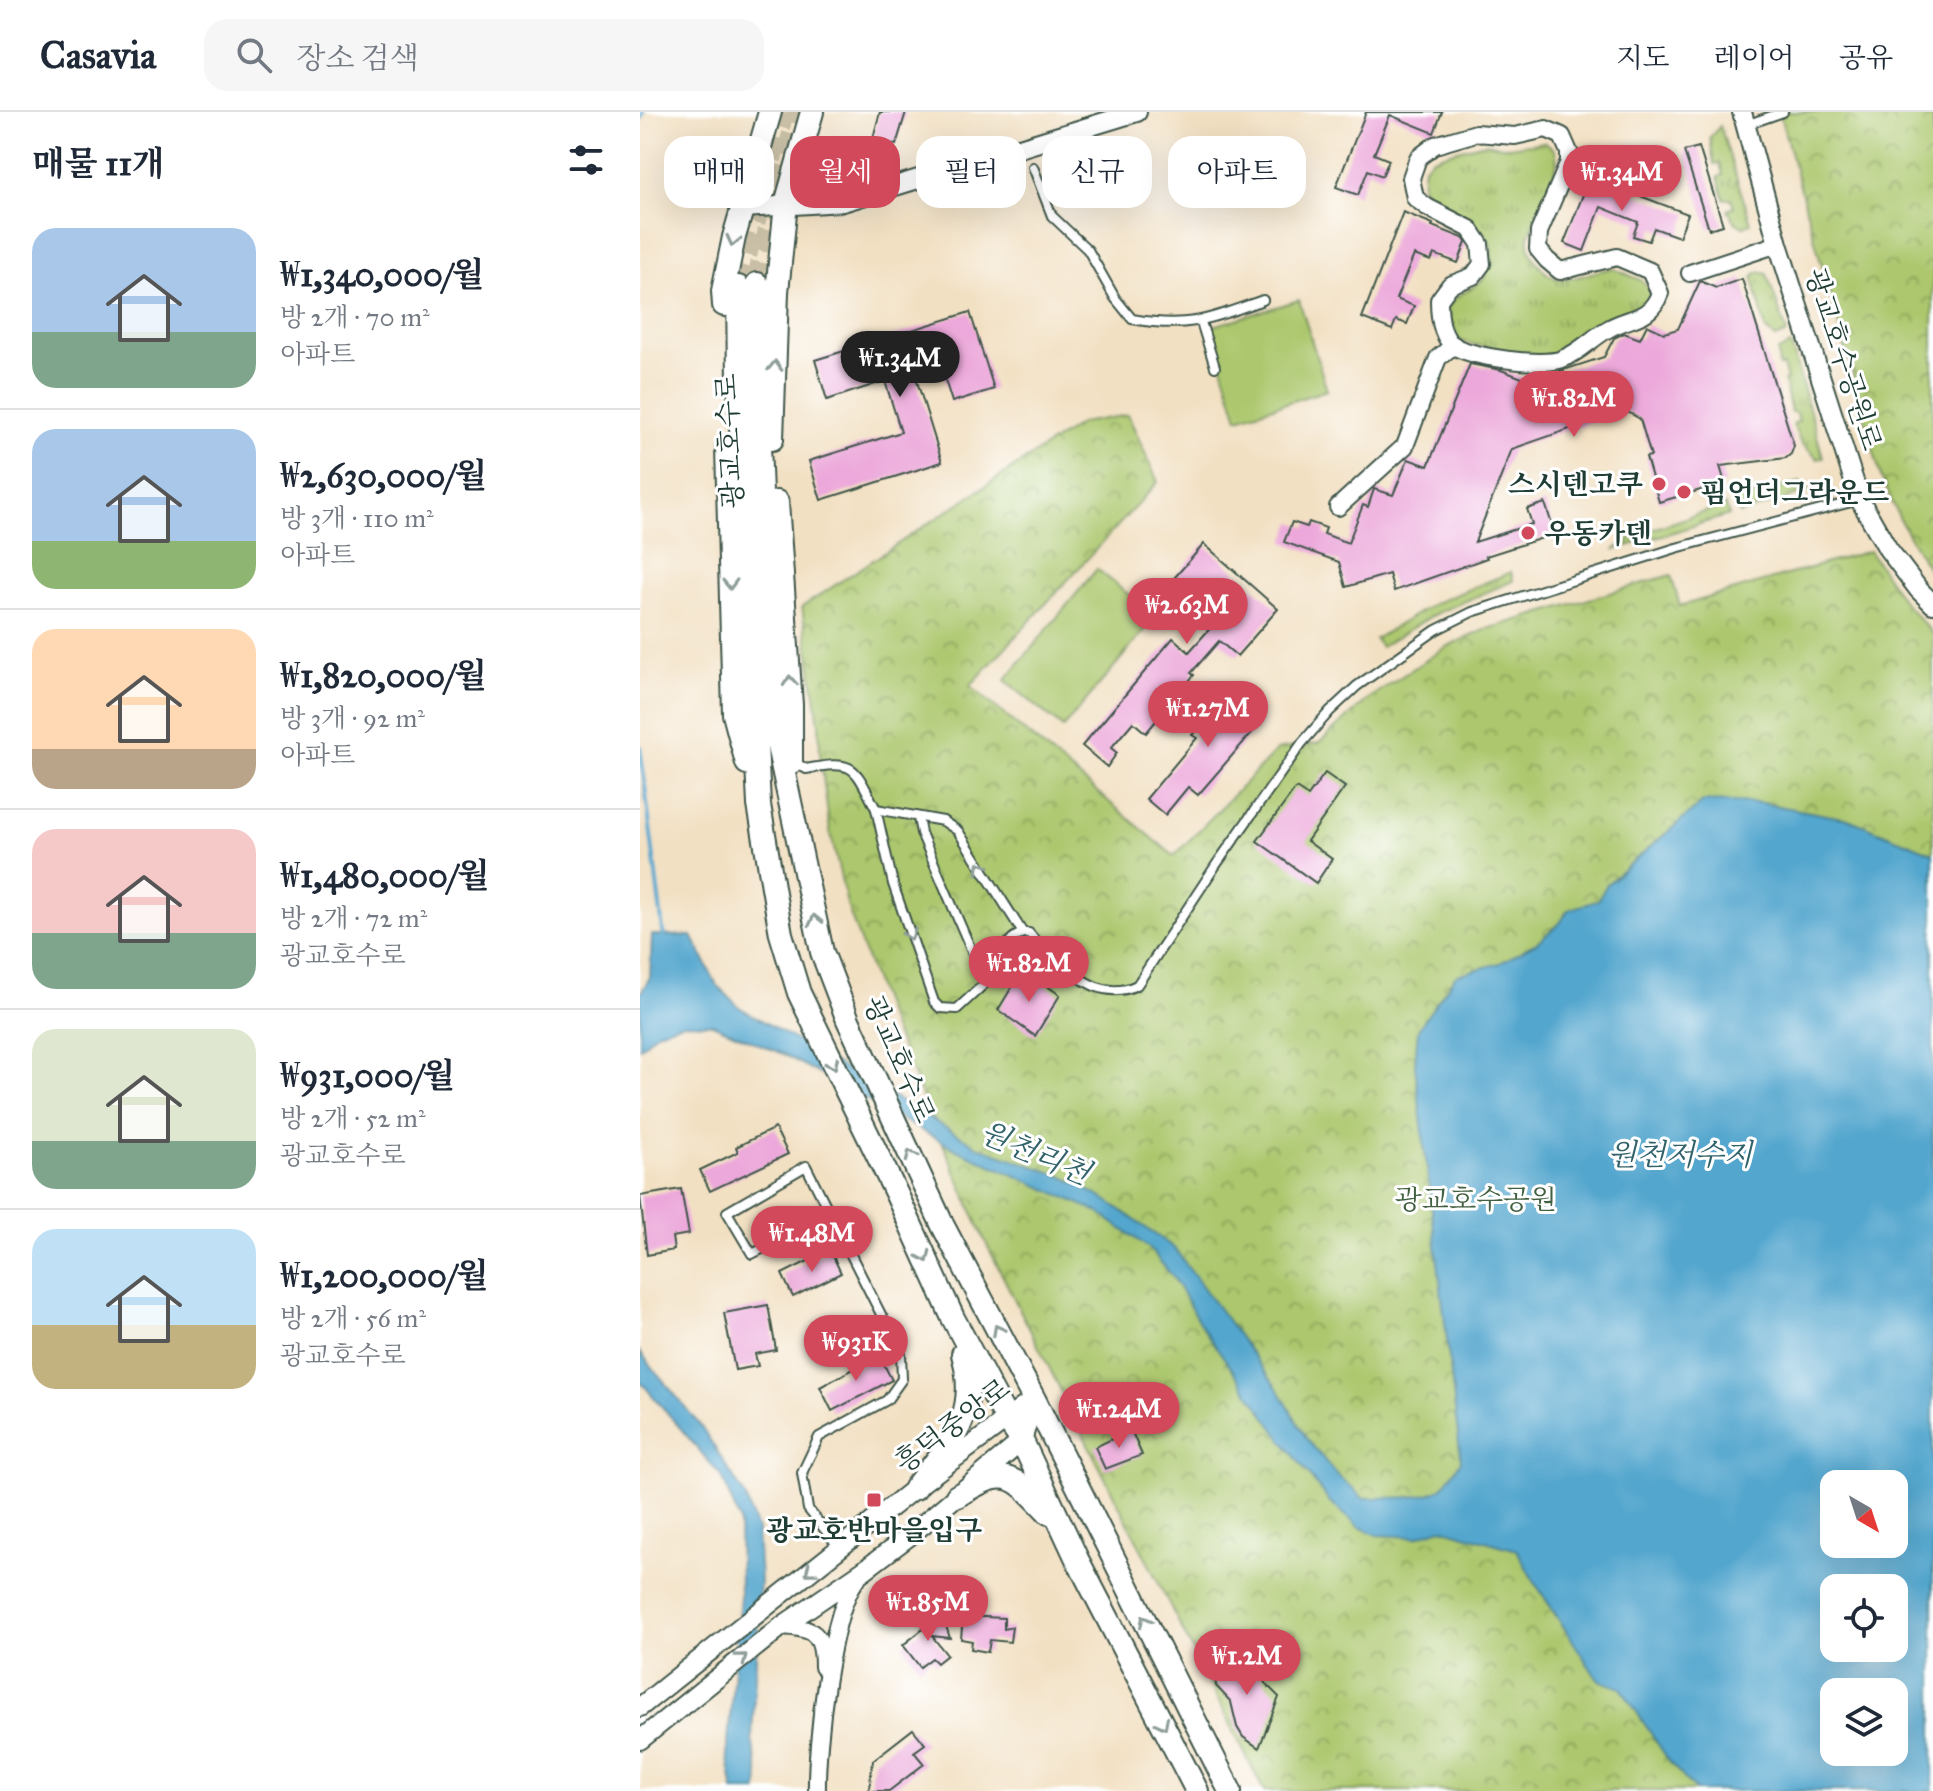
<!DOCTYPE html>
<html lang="ko">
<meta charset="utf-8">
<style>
:root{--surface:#fff;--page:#f6f6f7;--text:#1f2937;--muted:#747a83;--line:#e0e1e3;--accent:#d1495b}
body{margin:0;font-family:"IM FELL Great Primer","Noto Serif KR",serif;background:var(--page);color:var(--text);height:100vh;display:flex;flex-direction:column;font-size:30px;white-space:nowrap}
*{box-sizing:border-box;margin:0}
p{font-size:26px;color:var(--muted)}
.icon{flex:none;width:44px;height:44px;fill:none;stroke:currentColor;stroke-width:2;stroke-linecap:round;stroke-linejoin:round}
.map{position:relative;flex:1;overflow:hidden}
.side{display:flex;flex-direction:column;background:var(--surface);width:640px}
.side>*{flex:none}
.banner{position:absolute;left:24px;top:24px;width:760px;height:72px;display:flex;gap:16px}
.needle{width:52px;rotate:141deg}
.controls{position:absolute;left:1180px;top:1358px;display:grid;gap:16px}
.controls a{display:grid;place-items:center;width:88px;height:88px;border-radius:16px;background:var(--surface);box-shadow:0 8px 32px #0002;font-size:40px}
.price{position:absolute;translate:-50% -68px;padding:0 18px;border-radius:28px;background:var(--accent);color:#fff;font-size:26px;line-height:52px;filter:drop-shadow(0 2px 4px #0008)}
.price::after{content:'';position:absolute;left:50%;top:48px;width:24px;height:18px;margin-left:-12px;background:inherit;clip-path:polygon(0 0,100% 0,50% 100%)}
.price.on{background:#222;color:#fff}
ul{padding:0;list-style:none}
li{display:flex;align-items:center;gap:24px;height:200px;padding:0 32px}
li+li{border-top:2px solid var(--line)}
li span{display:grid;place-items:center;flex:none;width:224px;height:160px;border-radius:24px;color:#555}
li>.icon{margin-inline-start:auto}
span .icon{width:96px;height:96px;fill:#fffc;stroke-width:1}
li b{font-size:34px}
h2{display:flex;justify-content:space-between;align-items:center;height:96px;padding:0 32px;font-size:34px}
.pill{padding:0 28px;border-radius:24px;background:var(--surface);box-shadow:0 8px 32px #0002;font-size:28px;line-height:72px}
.pill.on{background:var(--accent);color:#fff}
header{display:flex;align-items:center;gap:48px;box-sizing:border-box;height:112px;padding:0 40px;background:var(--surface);border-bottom:2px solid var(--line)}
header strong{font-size:38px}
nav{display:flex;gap:44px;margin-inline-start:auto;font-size:28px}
.search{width:560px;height:72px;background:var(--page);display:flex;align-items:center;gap:20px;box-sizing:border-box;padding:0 28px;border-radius:24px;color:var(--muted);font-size:30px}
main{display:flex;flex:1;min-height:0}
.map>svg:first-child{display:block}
.grass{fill:url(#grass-tufts);stroke:#668250;stroke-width:2}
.park{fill:url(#park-crowns);stroke:#668250;stroke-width:2;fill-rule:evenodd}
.garden{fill:#acc76d;stroke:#668250;stroke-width:2}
.water{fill:#53a6ce;stroke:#397281;stroke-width:2;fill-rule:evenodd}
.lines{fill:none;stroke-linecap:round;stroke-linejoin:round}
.stream{stroke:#53a6ce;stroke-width:4}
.building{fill:#eca8da}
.secondary-tunnel{stroke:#c8bfa6;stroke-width:22;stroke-dasharray:22 11;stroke-linecap:butt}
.service-casing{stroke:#3f5549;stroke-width:12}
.minor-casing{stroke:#3f5549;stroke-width:20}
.tertiary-casing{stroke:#3f5549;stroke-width:22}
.secondary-casing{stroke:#3f5549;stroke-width:26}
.service{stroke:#fff;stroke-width:8}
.minor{stroke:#fff;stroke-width:16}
.tertiary{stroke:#fff;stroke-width:18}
.secondary{stroke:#fff;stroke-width:22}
.oneway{stroke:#8f9e9a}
.poi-dot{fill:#d1495b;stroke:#fff;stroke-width:3}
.labels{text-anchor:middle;stroke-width:6;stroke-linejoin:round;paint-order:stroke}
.street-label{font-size:28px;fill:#1f3d34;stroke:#fff}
.poi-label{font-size:28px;font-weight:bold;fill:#1f3d34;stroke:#fff;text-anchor:start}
.park-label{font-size:28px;fill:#426042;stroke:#fff}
.water-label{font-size:30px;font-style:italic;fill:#31626a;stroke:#fff}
</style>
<header>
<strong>Casavia</strong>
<div class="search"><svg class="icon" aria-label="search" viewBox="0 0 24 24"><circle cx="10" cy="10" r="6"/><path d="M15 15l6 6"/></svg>장소 검색</div>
<nav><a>지도</a><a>레이어</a><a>공유</a></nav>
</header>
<main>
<section class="side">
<h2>매물 11개<svg class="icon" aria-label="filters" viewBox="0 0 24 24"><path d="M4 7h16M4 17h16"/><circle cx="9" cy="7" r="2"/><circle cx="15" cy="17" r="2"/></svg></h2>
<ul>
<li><span style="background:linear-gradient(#a9c7e8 65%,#7fa58c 0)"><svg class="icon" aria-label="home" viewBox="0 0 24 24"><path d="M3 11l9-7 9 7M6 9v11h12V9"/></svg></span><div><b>₩1,340,000/월</b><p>방 2개 · 70 m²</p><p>아파트</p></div></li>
<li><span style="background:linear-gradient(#a9c7e8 70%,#8fb573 0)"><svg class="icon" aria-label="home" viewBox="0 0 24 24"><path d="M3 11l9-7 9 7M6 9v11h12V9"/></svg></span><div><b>₩2,630,000/월</b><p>방 3개 · 110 m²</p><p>아파트</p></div></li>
<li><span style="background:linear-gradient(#ffd9b3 75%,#b9a48a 0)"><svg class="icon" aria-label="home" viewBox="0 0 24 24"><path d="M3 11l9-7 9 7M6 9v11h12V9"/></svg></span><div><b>₩1,820,000/월</b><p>방 3개 · 92 m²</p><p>아파트</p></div></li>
<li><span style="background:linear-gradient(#f6c9c9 65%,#7fa58c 0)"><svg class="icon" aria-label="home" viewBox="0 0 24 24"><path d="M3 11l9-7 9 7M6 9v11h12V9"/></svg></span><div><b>₩1,480,000/월</b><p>방 2개 · 72 m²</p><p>광교호수로</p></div></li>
<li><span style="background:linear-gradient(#dfe7d0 70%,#7fa58c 0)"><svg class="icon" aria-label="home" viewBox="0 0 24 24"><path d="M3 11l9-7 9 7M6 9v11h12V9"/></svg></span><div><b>₩931,000/월</b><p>방 2개 · 52 m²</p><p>광교호수로</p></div></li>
<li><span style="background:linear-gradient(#bfe0f5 60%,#c2b280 0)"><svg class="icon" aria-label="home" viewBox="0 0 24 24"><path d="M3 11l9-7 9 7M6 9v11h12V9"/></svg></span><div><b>₩1,200,000/월</b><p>방 2개 · 56 m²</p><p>광교호수로</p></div></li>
</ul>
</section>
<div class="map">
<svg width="1293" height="1679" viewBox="0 0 1293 1679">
<defs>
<pattern id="grass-tufts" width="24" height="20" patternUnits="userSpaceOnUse" patternTransform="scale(2)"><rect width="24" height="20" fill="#acc76d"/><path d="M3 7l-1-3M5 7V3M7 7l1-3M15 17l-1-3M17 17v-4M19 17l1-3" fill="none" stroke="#8ba35a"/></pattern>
<pattern id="park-crowns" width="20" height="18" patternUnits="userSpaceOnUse" patternTransform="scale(2)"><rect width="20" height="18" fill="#acc76d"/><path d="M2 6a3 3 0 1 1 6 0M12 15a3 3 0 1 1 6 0" fill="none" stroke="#8ba35a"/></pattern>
</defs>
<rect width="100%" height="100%" fill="#fff"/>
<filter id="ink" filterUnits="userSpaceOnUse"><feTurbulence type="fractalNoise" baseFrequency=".0125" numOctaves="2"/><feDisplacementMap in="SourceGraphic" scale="16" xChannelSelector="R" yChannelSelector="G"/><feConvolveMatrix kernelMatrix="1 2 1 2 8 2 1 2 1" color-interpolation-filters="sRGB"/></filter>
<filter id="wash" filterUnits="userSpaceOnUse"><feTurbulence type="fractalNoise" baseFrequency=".006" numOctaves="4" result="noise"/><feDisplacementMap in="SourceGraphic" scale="32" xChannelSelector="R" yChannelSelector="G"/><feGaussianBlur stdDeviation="1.8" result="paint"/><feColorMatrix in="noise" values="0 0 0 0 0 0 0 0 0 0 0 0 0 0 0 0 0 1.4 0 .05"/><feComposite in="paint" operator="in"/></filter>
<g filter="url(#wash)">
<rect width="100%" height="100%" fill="#f2e0c2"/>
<g class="grass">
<polygon points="1080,14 1111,111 1103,115 1095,110 1088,98 1094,95 1091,86 1084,87 1078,65 1083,63 1080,51 1074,52 1070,25"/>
<path d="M 904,30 C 916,36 918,42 916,55 L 889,124 C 888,136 892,144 899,153 C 919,181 943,160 969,157 C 977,156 986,162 993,165 C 1002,168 1007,172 1011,182 L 1005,195 L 921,242 L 891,245 L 819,229 L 807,198 C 814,181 832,179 844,166 C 848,160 848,155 850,149 C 861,112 805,101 786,81 L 782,74 L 784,54 L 793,46 L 810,40 L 845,31 L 868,35 Z"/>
<polygon points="1121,160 1127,162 1147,221 1136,226 1126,218 1113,167 1115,162"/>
<polygon points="1151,233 1183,345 1178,347 1160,330 1153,312 1159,309 1156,301 1151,300 1144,269 1147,267 1143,254 1139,255 1138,239"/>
<polygon points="1160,370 1170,379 1100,402 1096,395 1095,389"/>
<polygon points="1085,393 1089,403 974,438 995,423"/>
<polygon points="871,460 873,469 795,502 741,535 735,527 795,491"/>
</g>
<g class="park">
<polygon points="1139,0 1293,0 1293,465 1262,412 1241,365"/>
<path d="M 488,303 L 518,370 L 330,574 L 534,744 L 637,638 L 679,631 L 732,584 L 806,535 L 847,517 L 1031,463 L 1040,494 L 1229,439 L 1264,490 L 1293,522 L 1293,1679 L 624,1679 L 346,1131 L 247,903 L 208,796 L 190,719 L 180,641 L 179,611 L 162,495 L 441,311 ZM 1194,1372 L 1254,1372 L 1254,1432 L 1194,1432 ZM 1194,1476 L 1254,1476 L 1254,1536 L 1194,1536 ZM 1194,1580 L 1254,1580 L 1254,1640 L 1194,1640 Z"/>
</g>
<g class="garden">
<polygon points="659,188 687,278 598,306 570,215"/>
<polygon points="457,457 516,505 423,616 365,568"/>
</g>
<g class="water">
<path d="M 1064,689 L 1122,691 L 1208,707 L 1293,741 L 1293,1679 L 1056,1679 L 1031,1652 L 981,1576 L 958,1568 L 892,1466 L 877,1438 L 801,1416 L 776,1425 L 737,1423 L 719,1415 L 688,1388 L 643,1329 L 560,1212 L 533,1165 L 509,1136 L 456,1099 L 317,1038 L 145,943 L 72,912 L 43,911 L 18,919 L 0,936 L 0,882 L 10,865 L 12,823 L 52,824 L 77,873 L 99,895 L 339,1035 L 424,1065 L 468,1089 L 534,1136 L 640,1280 L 666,1326 L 695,1361 L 723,1386 C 743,1385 784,1389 801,1376 C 808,1370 815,1357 821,1349 L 775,953 L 778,917 L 816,863 L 860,851 L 896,831 L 920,811 L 928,798 L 958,788 L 967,772 ZM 1194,1372 L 1254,1372 L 1254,1432 L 1194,1432 ZM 1194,1476 L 1254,1476 L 1254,1536 L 1194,1536 ZM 1194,1580 L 1254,1580 L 1254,1640 L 1194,1640 Z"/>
<polygon points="0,1240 63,1317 105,1384 117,1418 120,1468 112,1627 119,1663 118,1679 94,1679 87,1642 100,1484 99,1408 82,1365 0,1269"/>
</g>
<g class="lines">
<g class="stream">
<polyline points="0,9 3,0"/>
<polyline points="0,634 24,827"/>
</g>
</g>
<g id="blocks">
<g class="building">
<polygon points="240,0 266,0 256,33 233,26"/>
<polygon points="726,0 802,0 794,21 750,3 734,42 749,48 742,64 728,58 718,83 696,75"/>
<polygon points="1059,35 1083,113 1069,117 1044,39"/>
<polygon points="950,65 1048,102 1039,125 1014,116 1009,129 993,124 998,110 961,95 944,139 924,131"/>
<polygon points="763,100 793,112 792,114 823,126 826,130 818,151 794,142 791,149 774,143 756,187 774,194 767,212 756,208 752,218 722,206"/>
<polygon points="1102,167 1154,334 1151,342 1146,346 1080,354 1085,371 1019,390 1006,345 1011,344 1000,307 984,298 872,337 835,430 892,412 887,397 905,391 915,422 846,444 847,446 754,479 749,462 706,475 699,450 644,430 652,410 667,415 669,410 686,416 684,422 708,431 723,393 728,395 734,377 753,383 768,347 788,354 830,252 861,258 890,269 964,245 974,226 984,221 1000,227 1007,213 1024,221 1038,217 1060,169 1076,176"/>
<polygon points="330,200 354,277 312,290 301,255 275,263 302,350 181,388 169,349 261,320 245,269 187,288 175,248"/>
<polygon points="564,432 638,497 597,544 579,529 551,561 554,563 506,621 493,610 471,636 477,641 467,655 442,634 533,526 549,540 573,513 528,473"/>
<polygon points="594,572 614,590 607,598 621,610 558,683 548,675 525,703 506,687 557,626 552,623"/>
<polygon points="685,661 705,675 667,729 692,747 676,771 617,729 656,676 668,684"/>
<polygon points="394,865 420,883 395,924 358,898 375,870 384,872"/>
<polygon points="135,1016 148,1042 70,1079 60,1058 98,1040 96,1035"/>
<polygon points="41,1077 49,1122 32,1125 34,1138 7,1143 0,1084"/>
<polygon points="190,1138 201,1161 153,1185 142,1162"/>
<polygon points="128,1193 136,1238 115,1242 118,1254 95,1258 84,1201"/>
<polygon points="239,1243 252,1268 192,1299 180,1275"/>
<polygon points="491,1318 502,1343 465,1357 455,1335"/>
<polygon points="302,1502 310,1526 292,1524 307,1543 297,1551 292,1546 280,1555 263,1533"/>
<polygon points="323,1504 364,1506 364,1517 372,1515 370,1530 350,1528 348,1540 331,1537 332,1529 321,1527"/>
<polygon points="573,1546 623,1553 622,1565 625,1571 639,1585 619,1636 603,1625 597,1615 591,1590 576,1574"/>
<polygon points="273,1617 285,1632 274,1640 284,1652 249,1679 229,1679 233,1648"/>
</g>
</g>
</g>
<g filter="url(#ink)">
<use href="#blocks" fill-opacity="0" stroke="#3f5549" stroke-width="2"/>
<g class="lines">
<g class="secondary-tunnel">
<polyline points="117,172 139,72 159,0"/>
<polyline points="98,175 143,0"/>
</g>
<defs>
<g id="service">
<polyline points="1106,13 1143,0"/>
<path d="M 393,55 L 412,104 L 448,138 L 475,186 L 492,207 C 550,217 569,207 623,188"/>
<polyline points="561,210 575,255"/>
<path d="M 155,650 L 166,657 C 216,647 214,655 236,697"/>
<polyline points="278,706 281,721 345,870"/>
<path d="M 383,821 L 389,821 L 408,844 C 395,853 388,859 372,856 C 362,841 365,827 383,821 Z"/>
<path d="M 408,844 C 436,863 462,890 497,873 L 576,753 L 662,631 L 690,599 L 717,574 L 796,518 L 832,500 L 1036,436 L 1219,388"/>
<polyline points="368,850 317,897 300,896 294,890 253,772 236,697 303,709 318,719 383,821"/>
<polyline points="191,1102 112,1142 87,1100 166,1054 261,1242 262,1267 247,1288 179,1325 162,1361 168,1397 199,1435"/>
</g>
<g id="minor">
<path d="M 906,17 L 922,24 L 929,40 L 929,50 L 899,120 L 898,137 L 907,148 L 920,159 L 977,145 L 1010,159 L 1020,181 C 1010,209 990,204 968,217 C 952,226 939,241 922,247 C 903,255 831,245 814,234 C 801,225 799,203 799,188 L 810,173 L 833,164 L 842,152 L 840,132 L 830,117 L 787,95 L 775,86 L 771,66 L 778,46 L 795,33 L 836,21 L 875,24 Z"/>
<polyline points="1050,161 1138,132"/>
<polyline points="698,395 765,334 798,246 814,233"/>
<path d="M 142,1514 C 174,1516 183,1521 183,1555"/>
<path d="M 177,1679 C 176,1635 190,1498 217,1467"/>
</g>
<g id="tertiary">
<polyline points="1102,0 1138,132 1220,388 1248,437 1279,478 1293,492"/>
<polyline points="103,96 203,90 497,0"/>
<polyline points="0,1595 275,1376 394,1287"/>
<polyline points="0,1628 142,1514 223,1459 268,1425 382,1329 394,1287"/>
</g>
<g id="secondary">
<polyline points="117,172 116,261 130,596 182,840 208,908 303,1114 394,1287 590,1679"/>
<polyline points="98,175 99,274 119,693 141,822 159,881 257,1083 313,1206 366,1306 382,1329 437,1447 557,1679"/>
<polyline points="84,193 83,179 94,125 130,0"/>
<polyline points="132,327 137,180 146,92 172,0"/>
<polyline points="87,335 94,602 107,651"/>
<polyline points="137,390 151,593 151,651"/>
<path d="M 275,1376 C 311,1329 340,1305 323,1242"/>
<path d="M 317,1384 C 366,1354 371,1361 409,1401"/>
</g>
</defs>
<use href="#service" class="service-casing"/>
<use href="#minor" class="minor-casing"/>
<use href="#tertiary" class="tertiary-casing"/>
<use href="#secondary" class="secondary-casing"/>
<use href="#service" class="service"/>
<use href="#minor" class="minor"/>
<use href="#tertiary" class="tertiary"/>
<use href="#secondary" class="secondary"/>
</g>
<defs><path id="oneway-chevron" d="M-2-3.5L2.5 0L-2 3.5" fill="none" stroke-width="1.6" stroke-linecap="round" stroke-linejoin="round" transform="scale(2)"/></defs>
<g class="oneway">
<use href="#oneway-chevron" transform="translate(93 129) rotate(103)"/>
<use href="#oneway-chevron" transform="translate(135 254) rotate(-88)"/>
<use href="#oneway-chevron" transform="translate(90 472) rotate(89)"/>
<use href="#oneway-chevron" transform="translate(150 569) rotate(-94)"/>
<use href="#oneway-chevron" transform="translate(341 755) rotate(-122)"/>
<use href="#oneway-chevron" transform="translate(175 808) rotate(-103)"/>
<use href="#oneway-chevron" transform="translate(270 823) rotate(72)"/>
<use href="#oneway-chevron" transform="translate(193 952) rotate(64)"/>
<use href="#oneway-chevron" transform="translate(271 1043) rotate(-115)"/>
<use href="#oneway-chevron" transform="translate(285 1145) rotate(66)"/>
<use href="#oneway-chevron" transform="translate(358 1218) rotate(-118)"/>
<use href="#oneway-chevron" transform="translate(170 1459) rotate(142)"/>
<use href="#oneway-chevron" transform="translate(505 1509) rotate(-117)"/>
<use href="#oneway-chevron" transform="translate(102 1546) rotate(-39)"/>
<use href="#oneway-chevron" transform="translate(523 1612) rotate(63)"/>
</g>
</g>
<g class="poi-dot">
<circle cx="1019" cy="372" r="8"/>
<circle cx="1044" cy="380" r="8"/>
<circle cx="888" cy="421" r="8"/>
<rect x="226" y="1380" width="16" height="16" rx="4"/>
</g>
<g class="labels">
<g class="street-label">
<text transform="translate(1204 247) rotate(72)" y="10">광교호수공원로</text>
<text transform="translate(89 329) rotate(-93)" y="10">광교호수로</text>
<text transform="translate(260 947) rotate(66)" y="10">광교호수로</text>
<text transform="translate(312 1313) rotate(-37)" y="10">흥덕중앙로</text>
</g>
<g class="poi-label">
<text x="1003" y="382" text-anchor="end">스시덴고쿠</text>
<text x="1060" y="390">핌언더그라운드</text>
<text x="904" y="431">우동카덴</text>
<text x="234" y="1428" text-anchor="middle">광교호반마을입구</text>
</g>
<g class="park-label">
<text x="836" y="1097">광교호수공원</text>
</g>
<g class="water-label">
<text transform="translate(395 1041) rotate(23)" y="10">원천리천</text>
<text x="1040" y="1053">원천저수지</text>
</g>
</g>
</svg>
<div class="controls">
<a><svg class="needle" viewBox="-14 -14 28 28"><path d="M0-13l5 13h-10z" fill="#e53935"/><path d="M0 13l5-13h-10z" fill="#747a83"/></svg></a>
<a><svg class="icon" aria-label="locate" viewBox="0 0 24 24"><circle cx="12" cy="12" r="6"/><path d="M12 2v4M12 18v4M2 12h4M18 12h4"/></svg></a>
<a><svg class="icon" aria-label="layers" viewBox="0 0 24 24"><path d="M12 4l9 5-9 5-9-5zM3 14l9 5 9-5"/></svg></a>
</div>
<b class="price" style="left:982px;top:101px">₩1.34M</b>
<b class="price on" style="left:260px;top:287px">₩1.34M</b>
<b class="price" style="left:934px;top:327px">₩1.82M</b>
<b class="price" style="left:547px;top:534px">₩2.63M</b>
<b class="price" style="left:568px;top:637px">₩1.27M</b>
<b class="price" style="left:389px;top:892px">₩1.82M</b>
<b class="price" style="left:172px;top:1162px">₩1.48M</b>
<b class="price" style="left:216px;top:1271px">₩931K</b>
<b class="price" style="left:479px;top:1338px">₩1.24M</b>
<b class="price" style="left:288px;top:1531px">₩1.85M</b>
<b class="price" style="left:607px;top:1585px">₩1.2M</b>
<div class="banner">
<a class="pill">매매</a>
<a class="pill on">월세</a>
<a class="pill">필터</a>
<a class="pill">신규</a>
<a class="pill">아파트</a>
</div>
</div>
</main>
